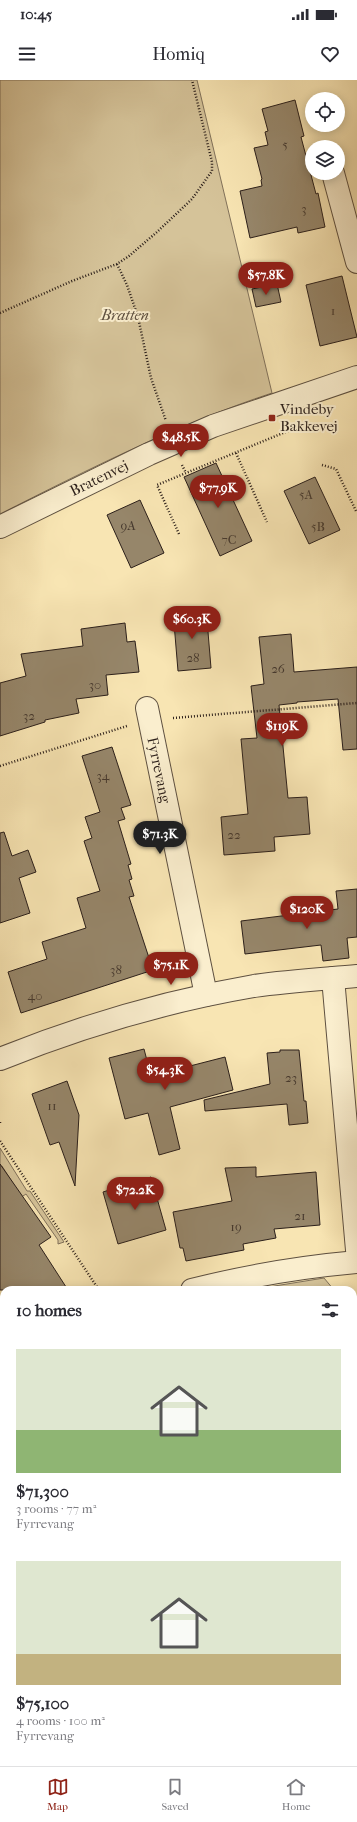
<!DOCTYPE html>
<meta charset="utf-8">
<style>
:root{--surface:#fff;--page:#f7f7f7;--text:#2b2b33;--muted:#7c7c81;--line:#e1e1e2;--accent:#8f2418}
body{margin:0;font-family:"IM FELL French Canon",serif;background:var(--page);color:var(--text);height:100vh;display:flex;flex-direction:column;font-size:15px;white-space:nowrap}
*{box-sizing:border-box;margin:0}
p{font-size:13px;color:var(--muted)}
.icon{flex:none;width:22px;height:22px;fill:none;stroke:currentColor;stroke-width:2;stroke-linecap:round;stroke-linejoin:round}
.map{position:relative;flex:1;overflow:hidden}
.sheet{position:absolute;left:0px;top:1206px;width:357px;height:480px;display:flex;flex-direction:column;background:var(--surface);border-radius:12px 12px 0 0;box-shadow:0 2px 10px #0003}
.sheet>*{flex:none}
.fabs{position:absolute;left:305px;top:12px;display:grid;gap:8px}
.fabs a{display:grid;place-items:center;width:40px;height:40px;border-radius:50%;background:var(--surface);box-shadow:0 2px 10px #0003;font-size:20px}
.price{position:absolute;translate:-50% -34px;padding:0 9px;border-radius:14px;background:var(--accent);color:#fff;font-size:13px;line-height:26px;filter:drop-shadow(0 1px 2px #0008)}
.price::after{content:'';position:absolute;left:50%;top:24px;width:12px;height:9px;margin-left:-6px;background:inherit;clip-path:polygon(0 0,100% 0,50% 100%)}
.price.selected{background:#222;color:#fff}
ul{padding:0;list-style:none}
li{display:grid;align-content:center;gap:8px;height:212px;padding:0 16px}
li span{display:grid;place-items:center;height:124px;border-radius:0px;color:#555}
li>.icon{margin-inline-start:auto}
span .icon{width:72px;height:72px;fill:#fffc;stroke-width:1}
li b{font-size:17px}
h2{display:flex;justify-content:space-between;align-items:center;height:48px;padding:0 16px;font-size:17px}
.status{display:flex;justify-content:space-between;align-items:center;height:28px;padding:0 20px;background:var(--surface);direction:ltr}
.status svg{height:11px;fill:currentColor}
header{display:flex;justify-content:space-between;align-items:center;height:52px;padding:0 16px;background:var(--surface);font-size:18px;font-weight:600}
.dock{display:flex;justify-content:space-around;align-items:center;height:56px;border-top:1px solid var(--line);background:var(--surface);font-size:11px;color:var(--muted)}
.dock a{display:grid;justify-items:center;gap:2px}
.dock .selected{color:var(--accent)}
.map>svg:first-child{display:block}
.green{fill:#d5c399;stroke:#80715a}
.building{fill:#96866a;stroke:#2b1f1a}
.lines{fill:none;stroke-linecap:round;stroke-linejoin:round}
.minor-casing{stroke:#5e5040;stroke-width:24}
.tertiary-casing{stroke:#5e5040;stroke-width:24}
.primary-casing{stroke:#2b1f1a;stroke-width:24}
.path{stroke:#2b1f1a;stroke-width:2.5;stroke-dasharray:1 2;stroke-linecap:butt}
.minor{stroke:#faeece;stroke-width:22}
.tertiary{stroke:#faeece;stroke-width:22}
.primary{stroke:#f8e5b3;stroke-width:22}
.poi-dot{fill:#8f2418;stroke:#faeece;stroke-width:1.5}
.labels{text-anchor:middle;stroke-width:4;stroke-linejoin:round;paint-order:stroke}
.number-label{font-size:13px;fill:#46392e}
.park-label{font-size:15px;font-style:italic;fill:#5e5040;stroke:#faeece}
.poi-label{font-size:15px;fill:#2b1f1a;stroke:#faeece;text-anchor:start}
.street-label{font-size:15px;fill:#2b1f1a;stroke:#faeece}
</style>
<div class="status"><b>10:45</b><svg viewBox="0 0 49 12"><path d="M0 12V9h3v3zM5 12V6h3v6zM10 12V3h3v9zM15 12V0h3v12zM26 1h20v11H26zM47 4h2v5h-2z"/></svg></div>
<header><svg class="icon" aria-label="menu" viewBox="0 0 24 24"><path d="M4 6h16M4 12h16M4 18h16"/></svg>Homiq<svg class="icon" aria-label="heart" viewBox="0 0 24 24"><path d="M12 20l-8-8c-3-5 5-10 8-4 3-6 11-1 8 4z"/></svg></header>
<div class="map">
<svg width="357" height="1686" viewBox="0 0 357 1686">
<rect width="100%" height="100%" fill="#f8e5b3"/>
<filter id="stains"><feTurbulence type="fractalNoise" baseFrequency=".005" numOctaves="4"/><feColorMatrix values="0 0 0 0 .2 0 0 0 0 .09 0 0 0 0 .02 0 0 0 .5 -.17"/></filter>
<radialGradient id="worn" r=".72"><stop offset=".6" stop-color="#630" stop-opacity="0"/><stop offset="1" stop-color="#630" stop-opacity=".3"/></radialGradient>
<g class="green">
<path d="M 0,0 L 197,0 L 272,313 C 178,344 89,389 0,434 Z"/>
<polygon points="0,1068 27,1111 30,1111 64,1162 58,1164 58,1160 26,1114 17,1120 14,1105 2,1086 0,1087"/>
<polygon points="324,1198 334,1210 250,1210"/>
<polygon points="0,1245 4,1250 4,1434 0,1429"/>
<polygon points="353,1368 357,1369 357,1459 353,1447"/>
<polygon points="0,1508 4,1513 4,1556 0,1551"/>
<polygon points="357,1522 357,1575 353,1569 353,1525"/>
<polygon points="353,1628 357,1634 357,1663 353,1666"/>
<polygon points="205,1682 299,1682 302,1686 208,1686"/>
<polygon points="309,1682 352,1682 345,1686 304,1686"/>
</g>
<g class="building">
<polygon points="295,20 304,56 301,57 316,114 318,113 325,147 298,153 297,147 250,158 240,111 262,106 261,100 262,99 254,68 268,65 265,52 268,51 262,29"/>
<polygon points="342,196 357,257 320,266 306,205"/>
<polygon points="277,204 281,222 256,227 252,209"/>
<polygon points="216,383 252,461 220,476 184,397"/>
<polygon points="315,397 340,450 309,464 284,411"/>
<polygon points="140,420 164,473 131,488 107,435"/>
<polygon points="206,528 211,588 178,591 173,531"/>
<polygon points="125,543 127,562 135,561 139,592 106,595 108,615 76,619 79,633 45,640 45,642 0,656 0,603 26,596 21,574 83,566 81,549"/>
<polygon points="291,554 294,592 357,587 357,669 343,670 338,619 297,622 297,623 279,625 288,718 307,717 310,754 274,757 275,771 224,775 221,737 248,734 241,659 257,658 251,606 264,604 259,557"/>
<polygon points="112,667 131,725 121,728 125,739 118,741 131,784 128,785 132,799 129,800 134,816 129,817 153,890 21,933 8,892 47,879 42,862 86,848 77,818 100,811 84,761 92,758 85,737 100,732 82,676"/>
<polygon points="4,752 12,776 28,770 36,792 19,798 30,833 0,843 0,753"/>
<polygon points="357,809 357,857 347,858 349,878 323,881 321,865 245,874 241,841 338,829 336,811"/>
<polygon points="144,969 151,996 225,977 233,1010 170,1027 180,1069 159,1075 148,1033 125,1039 109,978"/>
<polygon points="280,970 299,970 304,1021 306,1021 308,1043 289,1045 287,1024 205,1031 204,1020 270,1004 267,973 280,972"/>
<polygon points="67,1001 79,1035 75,1106 59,1062 50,1065 32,1014"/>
<polygon points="0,1084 51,1157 39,1165 68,1210 0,1210"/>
<polygon points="256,1087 256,1097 316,1092 320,1145 274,1149 276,1158 243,1164 244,1170 186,1181 183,1168 180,1168 173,1132 232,1121 225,1088"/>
<polygon points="151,1097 166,1150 118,1164 103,1112"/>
</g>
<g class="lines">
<defs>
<g id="minor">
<polyline points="333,93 357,182"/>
<polyline points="147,628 206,915"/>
<polyline points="333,898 357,1170"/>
<path d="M 0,979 C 82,946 166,921 254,906 C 288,901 323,899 357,896"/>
<path d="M 192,1210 C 247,1196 301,1187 357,1182"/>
<polyline points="353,1504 357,1501"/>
<polyline points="353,1596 357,1602"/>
</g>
<polyline id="tertiary" points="0,447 149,374 213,346 357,297"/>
<g id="primary">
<polyline points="0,1470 4,1475"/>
<polyline points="170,1682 173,1686"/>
</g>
</defs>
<use href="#minor" class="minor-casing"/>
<use href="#tertiary" class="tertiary-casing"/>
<use href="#primary" class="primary-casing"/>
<g class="path">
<polyline points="117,184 127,205 138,237 151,298 166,341"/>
<polyline points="0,233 72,201 117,184 129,176 157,152 192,119 212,91 212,82 192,0"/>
<polyline points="236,373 267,442"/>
<polyline points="182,385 186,393"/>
<polyline points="322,385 336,389 356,431"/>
<polyline points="179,454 157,405 300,346"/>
<polyline points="173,638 357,623"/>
<polyline points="0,686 127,646"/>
<polyline points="0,1043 0,1042"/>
<polyline points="0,1061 99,1210"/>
<polyline points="0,1440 4,1445"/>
<polyline points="0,1499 4,1504"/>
</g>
<use href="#minor" class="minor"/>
<use href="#tertiary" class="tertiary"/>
<use href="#primary" class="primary"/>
</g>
<rect class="poi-dot" x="268" y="334" width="8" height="8" rx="2"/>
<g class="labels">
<g class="number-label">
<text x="285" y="69">5</text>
<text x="304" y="133">3</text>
<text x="333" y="235">1</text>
<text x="306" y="419">5A</text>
<text x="128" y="450">9A</text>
<text x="318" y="451">5B</text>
<text x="229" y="464">7C</text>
<text x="193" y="582">28</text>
<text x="278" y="593">26</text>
<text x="95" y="609">30</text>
<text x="29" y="640">32</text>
<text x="103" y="700">34</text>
<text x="234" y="759">22</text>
<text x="116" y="894">38</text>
<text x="35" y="920">40</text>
<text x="291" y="1002">23</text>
<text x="52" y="1030">11</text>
<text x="300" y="1140">21</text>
<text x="236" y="1151">19</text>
</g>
<g class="park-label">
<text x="125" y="240">Bratten</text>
</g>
<g class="poi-label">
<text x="280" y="334">Vindeby<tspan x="280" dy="17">Bakkevej</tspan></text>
</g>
<g class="street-label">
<text transform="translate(99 398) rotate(-26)" y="5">Bratenvej</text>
<text transform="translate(159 690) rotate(78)" y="5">Fyrrevang</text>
</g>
</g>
<rect width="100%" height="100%" filter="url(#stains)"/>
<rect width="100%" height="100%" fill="url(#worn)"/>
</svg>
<div class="fabs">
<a><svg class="icon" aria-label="locate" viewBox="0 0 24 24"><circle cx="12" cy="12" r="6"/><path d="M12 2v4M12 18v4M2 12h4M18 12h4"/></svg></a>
<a><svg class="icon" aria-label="layers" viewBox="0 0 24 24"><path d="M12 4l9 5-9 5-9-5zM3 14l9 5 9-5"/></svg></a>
</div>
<b class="price" style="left:266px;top:216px">$57.8K</b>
<b class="price" style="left:181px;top:378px">$48.5K</b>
<b class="price" style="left:218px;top:429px">$77.9K</b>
<b class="price" style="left:192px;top:560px">$60.3K</b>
<b class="price" style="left:282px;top:667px">$119K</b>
<b class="price selected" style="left:160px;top:775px">$71.3K</b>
<b class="price" style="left:307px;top:850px">$120K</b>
<b class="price" style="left:171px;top:906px">$75.1K</b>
<b class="price" style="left:165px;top:1011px">$54.3K</b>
<b class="price" style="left:135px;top:1131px">$72.2K</b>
<section class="sheet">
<h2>10 homes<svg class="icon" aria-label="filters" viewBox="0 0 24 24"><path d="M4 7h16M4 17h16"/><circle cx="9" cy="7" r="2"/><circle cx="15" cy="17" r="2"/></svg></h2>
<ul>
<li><span style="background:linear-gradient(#dfe7d0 65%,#8fb573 0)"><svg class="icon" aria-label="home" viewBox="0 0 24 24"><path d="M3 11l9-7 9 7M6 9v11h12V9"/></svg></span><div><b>$71,300</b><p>3 rooms · 77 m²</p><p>Fyrrevang</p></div></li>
<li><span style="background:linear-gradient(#dfe7d0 75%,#c2b280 0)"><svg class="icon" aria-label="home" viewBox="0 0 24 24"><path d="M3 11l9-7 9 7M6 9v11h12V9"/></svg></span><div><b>$75,100</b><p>4 rooms · 100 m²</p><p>Fyrrevang</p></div></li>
</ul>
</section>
</div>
<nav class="dock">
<a class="selected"><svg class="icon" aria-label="map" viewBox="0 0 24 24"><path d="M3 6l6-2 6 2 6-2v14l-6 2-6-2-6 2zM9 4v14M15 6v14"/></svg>Map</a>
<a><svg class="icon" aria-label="saved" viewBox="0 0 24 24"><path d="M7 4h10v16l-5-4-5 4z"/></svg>Saved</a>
<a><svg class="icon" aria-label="home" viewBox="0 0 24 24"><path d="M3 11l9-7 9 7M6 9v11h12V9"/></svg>Home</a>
</nav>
